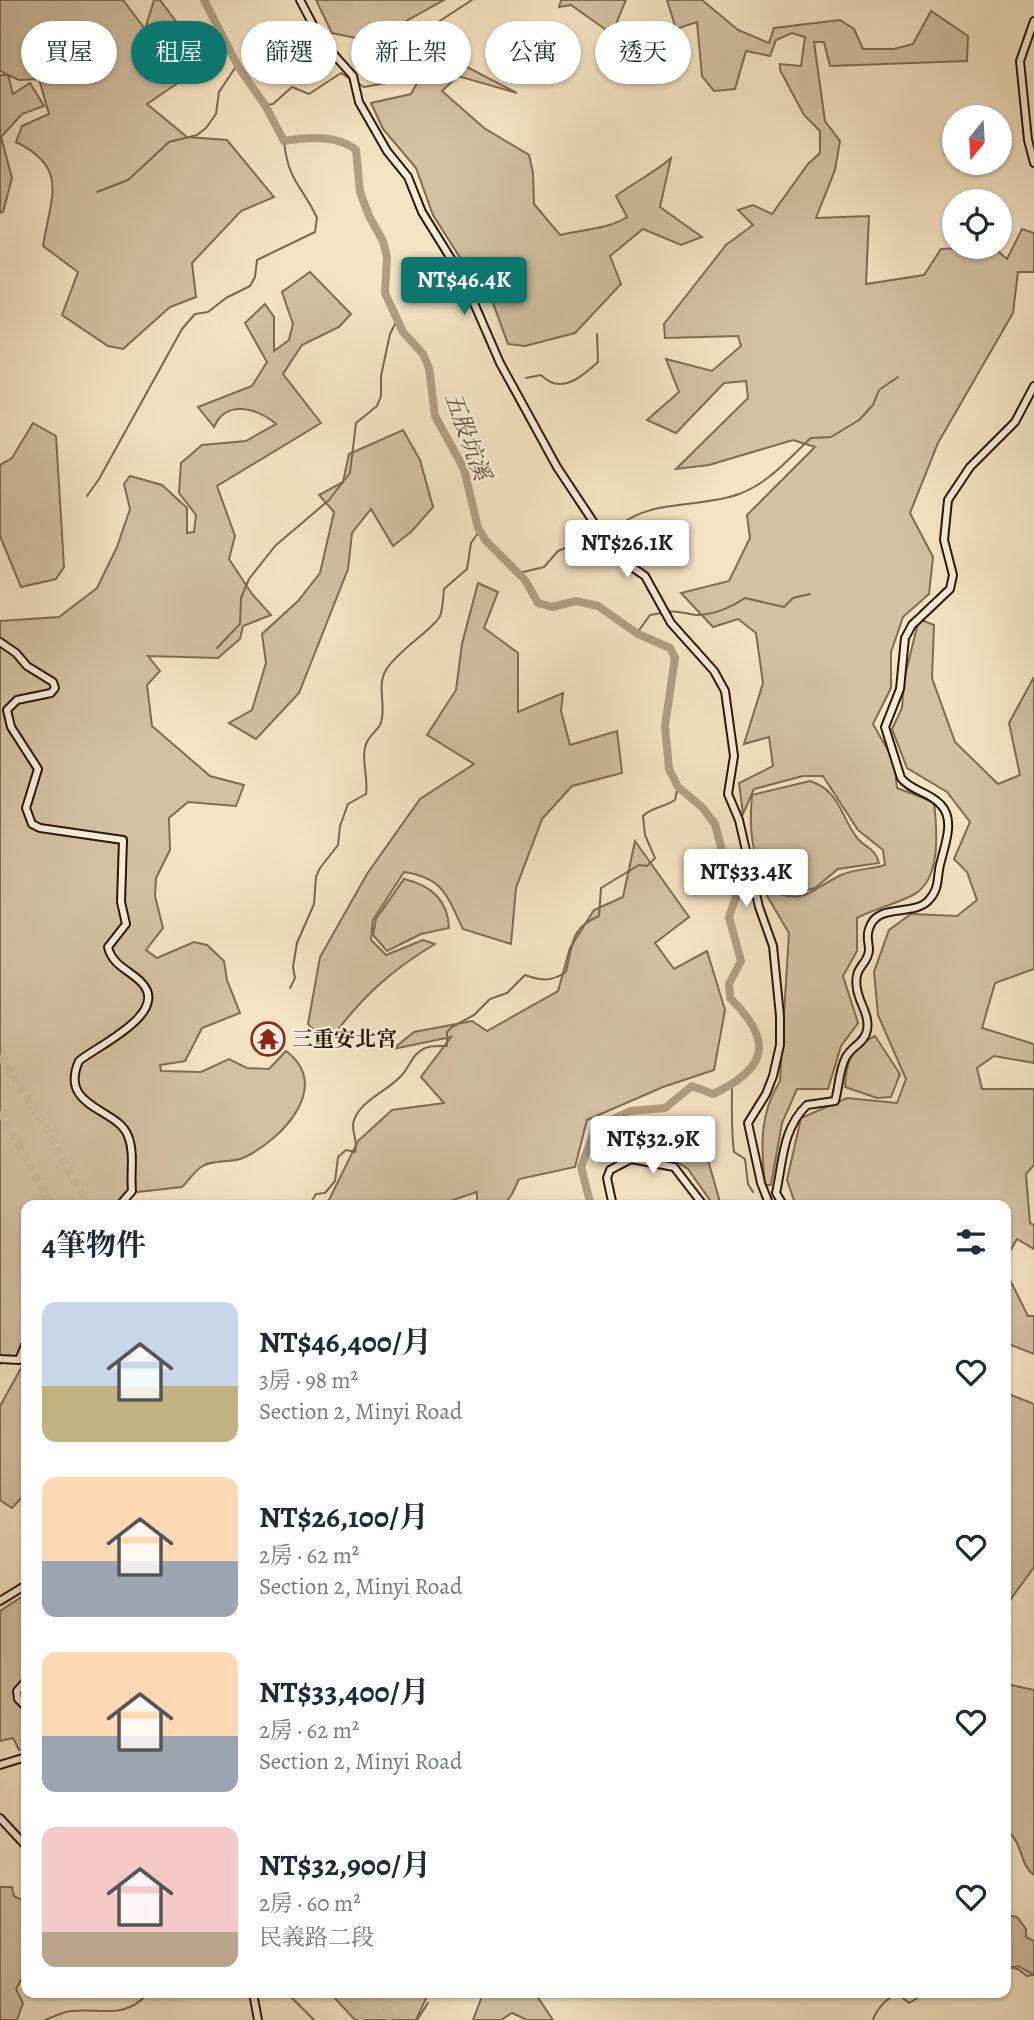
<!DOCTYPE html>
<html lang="zh-TW">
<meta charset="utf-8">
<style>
:root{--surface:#fff;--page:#f2f2f3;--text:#1f2937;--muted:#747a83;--accent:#0f766e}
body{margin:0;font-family:Alegreya,"Noto Serif TC",serif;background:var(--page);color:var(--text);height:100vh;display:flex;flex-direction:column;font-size:26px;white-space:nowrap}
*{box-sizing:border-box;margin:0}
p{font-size:23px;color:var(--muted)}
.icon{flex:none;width:38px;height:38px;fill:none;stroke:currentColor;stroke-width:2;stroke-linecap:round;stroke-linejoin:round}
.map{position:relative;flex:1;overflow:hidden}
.drawer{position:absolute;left:21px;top:1200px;width:990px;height:798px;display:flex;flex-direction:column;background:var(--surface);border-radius:14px;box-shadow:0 2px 5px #0004}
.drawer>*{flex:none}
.hud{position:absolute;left:21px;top:21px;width:992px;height:63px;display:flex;gap:14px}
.needle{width:46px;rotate:198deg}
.controls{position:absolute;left:942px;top:105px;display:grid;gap:14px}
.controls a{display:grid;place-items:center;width:70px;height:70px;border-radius:50%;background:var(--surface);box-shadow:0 2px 5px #0004;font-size:35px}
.price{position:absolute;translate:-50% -60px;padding:0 16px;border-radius:7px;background:#fff;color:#222;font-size:23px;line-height:46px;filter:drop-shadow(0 2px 4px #0008)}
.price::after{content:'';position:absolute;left:50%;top:42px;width:21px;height:16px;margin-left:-10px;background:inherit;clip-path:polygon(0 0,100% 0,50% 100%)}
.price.current{background:var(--accent);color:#fff}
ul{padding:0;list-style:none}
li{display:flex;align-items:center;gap:21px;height:175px;padding:0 21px}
li span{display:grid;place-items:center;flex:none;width:196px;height:140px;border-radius:14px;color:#555}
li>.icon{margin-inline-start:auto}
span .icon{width:84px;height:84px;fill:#fffc;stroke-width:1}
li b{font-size:30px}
h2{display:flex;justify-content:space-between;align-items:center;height:84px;padding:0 21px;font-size:30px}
.tag{padding:0 24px;border-radius:32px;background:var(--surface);box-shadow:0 2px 5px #0004;font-size:24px;line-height:63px}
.tag.current{background:var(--accent);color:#fff}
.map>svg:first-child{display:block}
.green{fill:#d3c1a3;stroke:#806b52;stroke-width:2}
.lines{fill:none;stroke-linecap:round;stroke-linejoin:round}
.stream{stroke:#7c674e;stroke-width:2}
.river{stroke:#b19e82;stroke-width:8}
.highway-tunnel{stroke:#cdbb9d;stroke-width:8;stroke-dasharray:8 4;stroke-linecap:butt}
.secondary-casing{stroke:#2c1501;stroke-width:10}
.secondary{stroke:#f8edd9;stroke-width:6}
.labels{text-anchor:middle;stroke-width:5;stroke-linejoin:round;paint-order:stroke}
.poi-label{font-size:21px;font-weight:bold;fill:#2c1501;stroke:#f8edd9;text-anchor:start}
.water-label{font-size:23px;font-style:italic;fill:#614c35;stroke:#f8edd9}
</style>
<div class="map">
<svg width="1034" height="2020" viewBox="0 0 1034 2020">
<rect width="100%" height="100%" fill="#f5e4c4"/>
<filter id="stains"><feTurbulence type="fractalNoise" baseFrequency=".00286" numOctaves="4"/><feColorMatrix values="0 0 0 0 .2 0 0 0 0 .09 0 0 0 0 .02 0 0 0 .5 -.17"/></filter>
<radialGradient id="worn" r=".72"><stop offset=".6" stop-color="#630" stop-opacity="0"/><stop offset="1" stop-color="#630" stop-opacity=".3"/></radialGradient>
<g class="green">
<path d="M 0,0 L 123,0 L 145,29 L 154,0 L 160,0 L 207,63 L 147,104 L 187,137 L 227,140 L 274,197 L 241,211 L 192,263 L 196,297 L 170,307 L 123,349 L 108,346 L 62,315 L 78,272 L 43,246 C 51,196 69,168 16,142 L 22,126 L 49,114 L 39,79 L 19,80 L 8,75 L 13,94 L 30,83 L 44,106 L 22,114 L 1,137 L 12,178 L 3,212 L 0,213 L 0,75 L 8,75 L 0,71 Z"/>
<polygon points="316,0 444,0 370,41 332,33"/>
<polygon points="561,0 626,0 613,31 609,32 571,5 559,7"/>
<path d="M 667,0 L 702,0 L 738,30 L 769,43 L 774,28 L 840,20 L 854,29 L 863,49 L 894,49 L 913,44 L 931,11 L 968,36 L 967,61 L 830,66 L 824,42 L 814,42 L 825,121 L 840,141 L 835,170 L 816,218 L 869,216 L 866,284 L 924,275 L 941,249 L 993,247 L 1007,259 L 1022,229 L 1034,233 L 1034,272 L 1018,272 L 1013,313 L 938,443 L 910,513 L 933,557 L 929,594 L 903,617 L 891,652 L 891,688 L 873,724 L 894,761 L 897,788 L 934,802 C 937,829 942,880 913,895 C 896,904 876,908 857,918 L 857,951 L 843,976 L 858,1023 L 841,1046 L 828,1089 L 797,1089 L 782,1123 L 771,1185 L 765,1185 C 761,1148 759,1114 780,1081 L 789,933 L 763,889 C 807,905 805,893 841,875 C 854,869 872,869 885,865 L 883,850 L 858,830 L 823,776 L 803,776 L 754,789 L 743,814 L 739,783 L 773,766 L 769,737 L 744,744 L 763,683 L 756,633 L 738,619 L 713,627 L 681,593 L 729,581 L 750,538 L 747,515 L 815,447 L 793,440 L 709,465 L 676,469 L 748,398 L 746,381 L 724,383 L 676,433 L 647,420 L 679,392 L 666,359 L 712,371 L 741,346 L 738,336 L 665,338 L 664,324 L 726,245 L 753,225 L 738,210 L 753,205 L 772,214 L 808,164 L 820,153 L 820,131 L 804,115 L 780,70 L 780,64 L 801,66 L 805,37 L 792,33 L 776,40 L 770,56 L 746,51 L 735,89 L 714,91 L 702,76 L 697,22 L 676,29 Z"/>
<path d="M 436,56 L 467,67 L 517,93 L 458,76 L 442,91 L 484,128 L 529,155 L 533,173 L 534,204 L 560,235 C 581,230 609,229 627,217 L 616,196 C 634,182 653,174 671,158 L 660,207 L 702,237 L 681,245 L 643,229 L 610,256 L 621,284 L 575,333 L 525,346 L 508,344 L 493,303 L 492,285 L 478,286 L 433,215 L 416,168 L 383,129 L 371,103 L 411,94 L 428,63 Z"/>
<path d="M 310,272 L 351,314 L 339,327 L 302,345 L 283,374 L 321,423 L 217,486 L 235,536 L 229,559 L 252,594 L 271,615 L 243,626 L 240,639 L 218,658 L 148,656 L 160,671 L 147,685 L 152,726 L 210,776 L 244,785 L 236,806 L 188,802 L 169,818 L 170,850 L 156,878 L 155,896 L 163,928 L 146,950 L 157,958 L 194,942 L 207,945 L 224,961 L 227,980 L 240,1013 L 202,1028 L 185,1061 L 160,1065 L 161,1071 L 201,1072 L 229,1059 L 247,1068 L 269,1069 L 286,1051 C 333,1086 282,1140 243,1158 C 231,1163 212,1159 201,1167 C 194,1172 188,1181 182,1187 L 129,1193 L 118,1206 L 26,1206 L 26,1332 L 23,1332 L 26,1337 L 26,1493 L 12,1508 L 0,1500 L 0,1406 L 25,1361 L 3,1361 L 0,1364 L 0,621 L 59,617 L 97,588 L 117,547 L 130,509 L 124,484 L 130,476 L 162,485 L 187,508 L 187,533 L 194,532 L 196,515 L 179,493 L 181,463 L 202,445 L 246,441 L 276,424 C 257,408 226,399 214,427 L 198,407 L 252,386 L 267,362 L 245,323 L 265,304 L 274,317 L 274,351 L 289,340 L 293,324 L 282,292 Z"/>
<polygon points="33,423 56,436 64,567 56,579 21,587 0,536 0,465 12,458"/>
<polygon points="403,430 420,460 433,507 412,531 393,546 371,509 352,533 348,569 299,693 256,739 229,723 252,710 266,663 262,634 298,601 320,573 334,512 319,495 343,482 349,454"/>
<path d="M 478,583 L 498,592 L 484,628 L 518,653 L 518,712 L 563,693 L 561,711 L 570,745 L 617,731 L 622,773 L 572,786 L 542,819 L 516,888 L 511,944 L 463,929 C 447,896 444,878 404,872 L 373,920 L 371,940 L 386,955 L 423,940 L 435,944 C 388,972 359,1000 327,1044 L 308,1024 L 320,957 L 367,874 L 420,799 L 474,764 L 427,735 L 456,690 L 462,644 Z"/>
<polygon points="919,619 934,625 932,678 955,742 998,784 1020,775 1009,723 1034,677 1034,969 995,983 982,1028 1034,1044 1034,1063 994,1056 977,1068 982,1089 1034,1089 1034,1165 1026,1174 1030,1223 1034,1225 1034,1249 1017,1239 1006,1258 1006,1206 796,1206 787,1180 801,1118 847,1098 897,1103 906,1079 878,1015 874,972 889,930 911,914 957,916 977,900 967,872 954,859 970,822 947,792 907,768 892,729 902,708 904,680"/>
<path d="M 810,781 C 841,791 840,817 858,839 C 867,849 875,848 879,863 L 838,869 L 815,888 L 795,894 L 766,882 C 751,852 749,828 752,795 Z"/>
<path d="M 635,841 L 689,917 L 655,943 L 674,969 L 707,951 L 725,1010 L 714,1070 L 663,1087 L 587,1120 L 575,1167 L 519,1179 C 507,1206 507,1206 477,1206 L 477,1192 L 435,1206 L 326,1206 L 358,1141 L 392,1110 L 444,1103 L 421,1077 L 451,1037 L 393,1049 L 414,1032 L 472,1021 L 487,1031 L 558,991 L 570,948 L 594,910 L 623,897 Z"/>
<path d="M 404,879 C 430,885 448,899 449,928 L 421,934 L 387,951 L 373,935 L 376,919 Z"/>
<path d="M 875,1036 L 900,1074 L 891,1097 L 877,1098 L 845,1087 C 846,1062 851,1047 875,1036 Z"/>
<polygon points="678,1119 699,1128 721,1206 714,1206 688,1169 656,1149"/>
<polygon points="1006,1272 1028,1316 1034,1316 1034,1354 1006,1343"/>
<polygon points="1006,1393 1034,1404 1034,1567 1006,1606"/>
<polygon points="26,1594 26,1749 19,1750 13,1738 0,1741 0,1611"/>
<path d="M 1006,1684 L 1034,1690 L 1034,1875 C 1019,1865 1024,1843 1006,1830 Z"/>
<polygon points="0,1887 12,1887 14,1896 26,1902 26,1971 16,1989 23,2003 17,2020 0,2020"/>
<polygon points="1006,1915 1017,1917 1026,1929 1026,1937 1034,1941 1034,1975 1018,1966 1006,1969"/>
<polygon points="330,1993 450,1993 443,1996 428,1994 416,2020 355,2020"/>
<polygon points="480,1993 535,1993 553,2020 527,2020 512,2013 501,2020 473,2020 482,1996"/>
</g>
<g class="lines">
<g class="stream">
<polyline points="358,83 364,87 386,83 400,62 424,45 432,26 472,0"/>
<polyline points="265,105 273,104 292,87 309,94 341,73 350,79"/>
<polyline points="97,192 128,180 169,142 197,135 206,128 216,114 219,92 237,65"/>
<path d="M 526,378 L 541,375 C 561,395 580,378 598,362 L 597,334"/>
<path d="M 87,496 L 99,479 L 182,329 L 195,314 L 208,312 L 226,298 L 250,286 L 255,277 L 257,260 L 315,232 L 317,218 C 302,185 288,182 284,141"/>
<path d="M 519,573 L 544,567 L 558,551 L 568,547 L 581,554 C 602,544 612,529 629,519 C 662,500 704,507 739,494 C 769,483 788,459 811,438 L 831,437 L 859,420 L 873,405 L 879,390 L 898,377"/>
<path d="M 667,612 C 678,610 686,614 696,615 C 713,615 730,608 745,598 L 784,607 L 793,598 L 810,594"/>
<polyline points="637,633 650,615 662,613"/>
<polyline points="217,648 240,624 241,598 249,579 275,546 329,500 350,473 356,423 377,406 381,396 381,376 390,334 396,322"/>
<path d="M 290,988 L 295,978 L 293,967 L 297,943 L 314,904 L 316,877 L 320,868 L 338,845 L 340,826 L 348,804 L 366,794 C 369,777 359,755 368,740 C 373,731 381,729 382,718 C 385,701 377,685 386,670 C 398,650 434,629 440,616 C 443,608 443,598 444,589 L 467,569 L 471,543 L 480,530"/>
<path d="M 732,1085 C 732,1108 731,1129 734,1152 L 745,1159 L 748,1184 L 753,1192"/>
<path d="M 309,1206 L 316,1194 L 325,1193 L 335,1181 L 338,1157 L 346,1150 L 355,1152 C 359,1141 350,1131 354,1120 C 361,1100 388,1091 402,1075 C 411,1065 411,1055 425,1048 C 432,1045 440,1046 447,1046 L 447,1032 L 452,1027 L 474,1015 L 490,999 L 507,993 L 525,975 C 542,981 551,982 566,972 C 573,944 570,928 599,916 L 601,888 L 639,865 L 647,866 L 655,858 L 645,835 L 643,816 C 652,807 665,807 675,800 L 678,787"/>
<polyline points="1006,1966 1018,1969 1027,1976 1034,1975"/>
<polyline points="287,1993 314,2020"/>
<path d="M 45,2020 C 53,2017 64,2011 72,2011 C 102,2008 125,2020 148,1993"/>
<polyline points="417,2020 428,2003"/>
<path d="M 873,2020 C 876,2010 887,1997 898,1994 L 909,2003 L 926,1993"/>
</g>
<path class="river" d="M 204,0 L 239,68 L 265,105 L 284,141 C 306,137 337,135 356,150 L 360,192 L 369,216 L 383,241 L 387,257 L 385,293 L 403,332 L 423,354 L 429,368 L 435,416 L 464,469 L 478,528 L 486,541 L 525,580 L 538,603 L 552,607 L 576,601 L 598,606 L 638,634 L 670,648 L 675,658 L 665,726 L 669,769 L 678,787 L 702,807 L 715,824 L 723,854 L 739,888 L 729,917 L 741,961 L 729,984 L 730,998 C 773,1040 769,1068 713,1094 L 692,1086 L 665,1108 L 630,1111 L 596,1127 L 581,1167 L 591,1206"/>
<g class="highway-tunnel">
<polyline points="0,1055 47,1130 88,1206"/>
<polyline points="0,1111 52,1206"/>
<polyline points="349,1993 363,2020"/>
<polyline points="378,1993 391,2020"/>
</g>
<defs>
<g id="secondary">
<polyline points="300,0 321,40 353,76 359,102 387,151 408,177 422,212 463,278 500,363 557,467 610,547 620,559 645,576 671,623 714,671 725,691 734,756 728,794 739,820 759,907 773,946 780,1016 780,1045 773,1076 766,1094 748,1123 761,1183 770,1206"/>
<polyline points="1034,21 1020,61 1028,140 1034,163"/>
<path d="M 0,642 L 16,653 L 27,666 L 53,682 L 55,688 L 51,693 L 17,700 L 7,710 L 11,727 L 38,769 L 26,808 L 32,824 L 40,828 L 123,840 L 121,902 L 126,924 L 108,947 C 112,965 129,970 141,982 C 172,1013 95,1047 79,1061 C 58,1108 118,1108 128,1136 C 135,1153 130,1173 132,1191 L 119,1206"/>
<polyline points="613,1206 607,1178 610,1170 631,1159 674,1167 704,1206"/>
<path d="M 784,1206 L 776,1193 C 783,1162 782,1129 807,1105 L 835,1101 C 839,1087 839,1071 845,1059 C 850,1047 865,1043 867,1030 C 870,1015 859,1003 857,989 C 853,965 868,966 869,950 C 869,943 866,936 869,929 C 877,902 912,917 928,901 C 941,888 936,876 941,861 C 945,844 955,820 941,805 C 930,792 911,791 901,778 L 885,727 L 900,689 L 905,638 L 912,625 L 950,589 L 953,575 L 944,540 L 948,500 L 970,467 L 1015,422 L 1034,386"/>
<polyline points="0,1359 19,1360 26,1343"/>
<polyline points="0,1601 26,1585"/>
<polyline points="26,1681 17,1691 18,1699 26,1707"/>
<polyline points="0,1765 26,1757"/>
<polyline points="0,1818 26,1846"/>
<polyline points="26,1885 26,1897"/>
<polyline points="253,1993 258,2020"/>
</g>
</defs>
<use href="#secondary" class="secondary-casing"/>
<use href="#secondary" class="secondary"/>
</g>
<defs>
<symbol id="temple-ring" viewBox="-11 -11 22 22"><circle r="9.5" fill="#f8edd9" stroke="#8f2418" stroke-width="1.5"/><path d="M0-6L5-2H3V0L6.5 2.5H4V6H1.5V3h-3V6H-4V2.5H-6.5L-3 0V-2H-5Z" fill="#8f2418"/></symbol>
</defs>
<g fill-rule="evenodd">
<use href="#temple-ring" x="249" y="1020" width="38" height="38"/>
</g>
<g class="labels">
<g class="poi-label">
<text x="292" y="1046">三重安北宮</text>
</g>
<g class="water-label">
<text transform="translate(468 436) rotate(70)" y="8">五股坑溪</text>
</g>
</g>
<rect width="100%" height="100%" filter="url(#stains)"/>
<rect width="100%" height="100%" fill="url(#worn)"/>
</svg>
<div class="controls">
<a><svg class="needle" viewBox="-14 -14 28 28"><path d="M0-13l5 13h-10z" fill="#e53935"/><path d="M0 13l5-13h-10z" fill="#747a83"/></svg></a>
<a><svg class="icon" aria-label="locate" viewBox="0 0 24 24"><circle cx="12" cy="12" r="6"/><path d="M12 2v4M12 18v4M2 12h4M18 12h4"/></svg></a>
</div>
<b class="price current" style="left:464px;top:317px">NT$46.4K</b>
<b class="price" style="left:627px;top:580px">NT$26.1K</b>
<b class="price" style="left:746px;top:909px">NT$33.4K</b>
<b class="price" style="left:653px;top:1176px">NT$32.9K</b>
<div class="hud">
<a class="tag">買屋</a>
<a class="tag current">租屋</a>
<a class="tag">篩選</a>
<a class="tag">新上架</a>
<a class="tag">公寓</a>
<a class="tag">透天</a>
</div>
<section class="drawer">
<h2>4筆物件<svg class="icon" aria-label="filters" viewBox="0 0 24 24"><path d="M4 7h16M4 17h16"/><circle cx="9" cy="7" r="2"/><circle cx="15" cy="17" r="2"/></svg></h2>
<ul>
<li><span style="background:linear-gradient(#c9d6e8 60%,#c2b280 0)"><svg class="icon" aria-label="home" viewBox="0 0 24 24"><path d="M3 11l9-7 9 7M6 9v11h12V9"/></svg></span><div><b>NT$46,400/月</b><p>3房 · 98 m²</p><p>Section 2, Minyi Road</p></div><svg class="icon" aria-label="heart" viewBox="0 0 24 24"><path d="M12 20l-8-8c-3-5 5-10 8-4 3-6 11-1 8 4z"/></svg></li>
<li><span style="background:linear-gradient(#ffd9b3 60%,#9aa5b1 0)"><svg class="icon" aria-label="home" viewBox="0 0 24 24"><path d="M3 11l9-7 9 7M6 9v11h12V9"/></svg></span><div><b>NT$26,100/月</b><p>2房 · 62 m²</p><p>Section 2, Minyi Road</p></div><svg class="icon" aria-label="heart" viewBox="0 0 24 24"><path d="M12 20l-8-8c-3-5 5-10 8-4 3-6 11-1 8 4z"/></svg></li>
<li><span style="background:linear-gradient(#ffd9b3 60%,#9aa5b1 0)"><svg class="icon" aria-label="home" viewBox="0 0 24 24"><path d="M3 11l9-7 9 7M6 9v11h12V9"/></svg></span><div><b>NT$33,400/月</b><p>2房 · 62 m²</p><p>Section 2, Minyi Road</p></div><svg class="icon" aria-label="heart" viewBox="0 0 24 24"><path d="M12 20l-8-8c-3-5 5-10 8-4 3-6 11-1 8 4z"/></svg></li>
<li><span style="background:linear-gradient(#f6c9c9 75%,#b9a48a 0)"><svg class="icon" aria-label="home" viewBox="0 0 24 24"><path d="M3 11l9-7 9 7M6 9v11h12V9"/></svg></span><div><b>NT$32,900/月</b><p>2房 · 60 m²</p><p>民義路二段</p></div><svg class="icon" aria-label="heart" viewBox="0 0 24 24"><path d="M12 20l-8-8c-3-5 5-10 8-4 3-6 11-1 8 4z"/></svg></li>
</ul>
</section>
</div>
